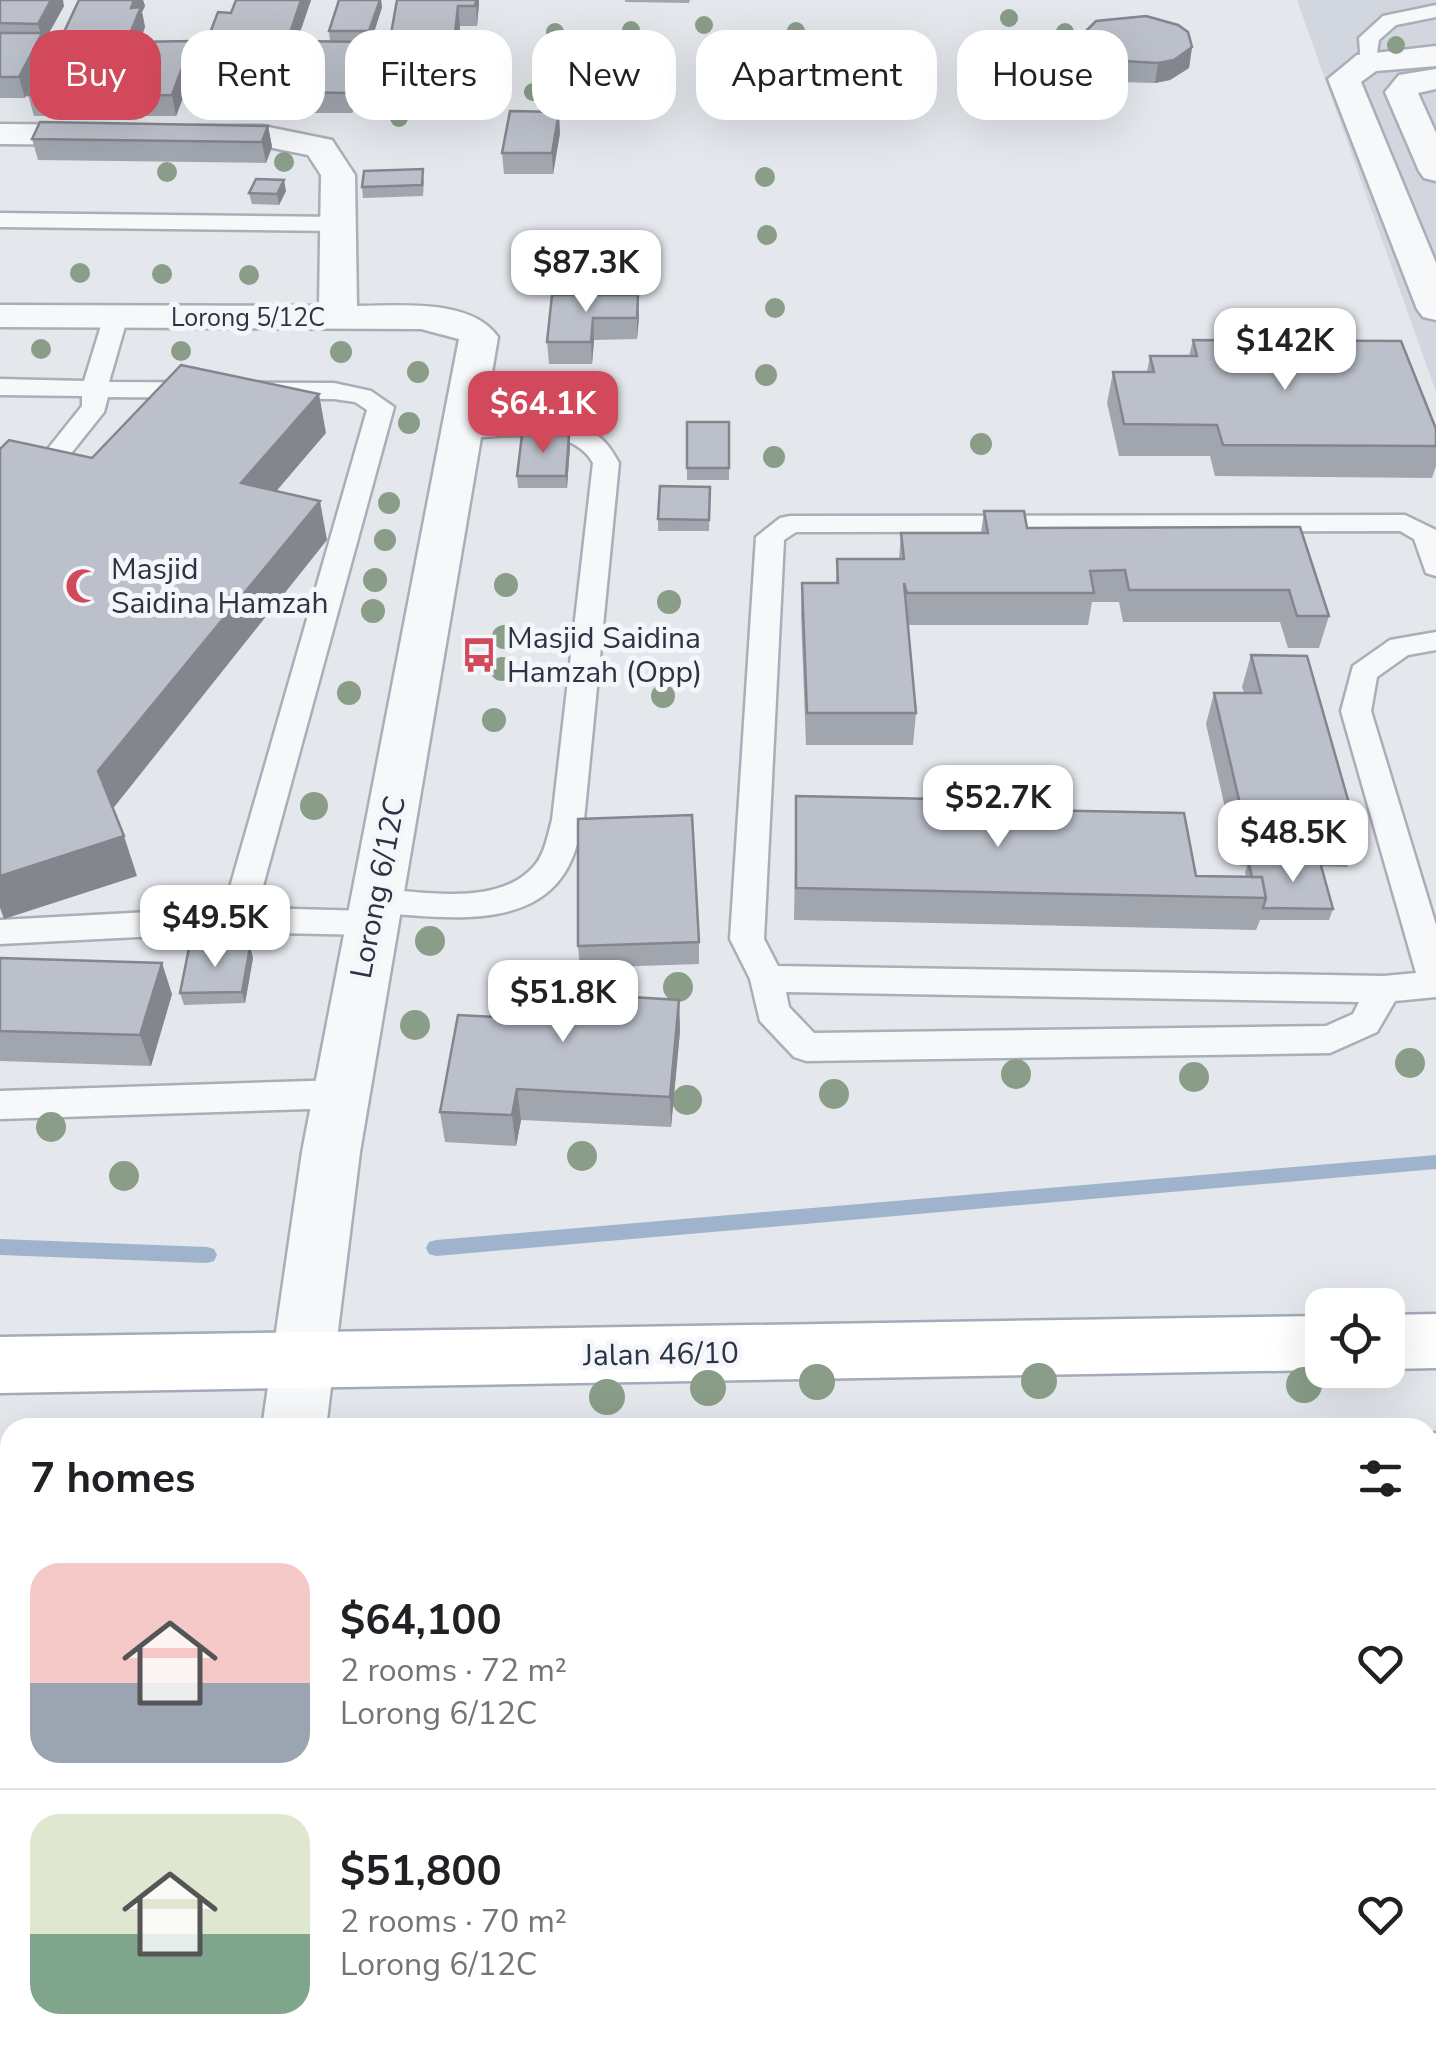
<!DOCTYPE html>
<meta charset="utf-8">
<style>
:root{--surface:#fff;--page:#f6f6f6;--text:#202124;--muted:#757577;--line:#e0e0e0;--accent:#d1495b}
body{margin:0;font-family:"Nunito Sans",sans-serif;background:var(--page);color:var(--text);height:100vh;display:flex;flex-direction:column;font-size:38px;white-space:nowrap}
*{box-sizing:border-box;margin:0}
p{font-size:32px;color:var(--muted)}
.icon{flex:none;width:55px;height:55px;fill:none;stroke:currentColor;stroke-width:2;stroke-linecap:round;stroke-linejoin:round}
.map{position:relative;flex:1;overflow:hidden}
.side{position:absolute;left:0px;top:1418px;width:1438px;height:642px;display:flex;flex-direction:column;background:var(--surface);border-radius:30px 30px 0 0;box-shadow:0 10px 40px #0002}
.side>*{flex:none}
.hud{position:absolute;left:30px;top:30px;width:1378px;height:90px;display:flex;gap:20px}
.tools{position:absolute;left:1305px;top:1288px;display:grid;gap:20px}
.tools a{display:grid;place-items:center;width:100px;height:100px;border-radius:20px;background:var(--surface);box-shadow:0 10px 40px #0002;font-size:50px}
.price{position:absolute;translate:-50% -85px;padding:0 22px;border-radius:20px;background:#fff;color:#222;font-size:32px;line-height:65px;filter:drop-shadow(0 2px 5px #0008)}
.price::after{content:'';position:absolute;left:50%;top:60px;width:30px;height:22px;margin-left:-15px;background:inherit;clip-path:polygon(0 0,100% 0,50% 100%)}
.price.active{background:var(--accent);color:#fff}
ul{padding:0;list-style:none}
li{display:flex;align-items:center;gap:30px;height:250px;padding:0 30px}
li+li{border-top:2px solid var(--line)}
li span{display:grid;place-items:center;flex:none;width:280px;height:200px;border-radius:30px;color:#555}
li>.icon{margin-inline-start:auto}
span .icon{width:120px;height:120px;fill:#fffc;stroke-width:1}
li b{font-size:42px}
h2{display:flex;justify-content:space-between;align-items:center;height:120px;padding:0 30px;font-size:42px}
.chip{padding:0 35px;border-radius:30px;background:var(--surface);box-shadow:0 10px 40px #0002;font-size:35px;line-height:90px}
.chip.active{background:var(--accent);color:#fff}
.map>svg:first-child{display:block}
.built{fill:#d2d6de}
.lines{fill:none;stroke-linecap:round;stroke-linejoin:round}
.stream{fill:#9fb4cc;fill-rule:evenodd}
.lane-casing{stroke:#a9aeb7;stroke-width:5}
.street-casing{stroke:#a9aeb7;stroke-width:5}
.primary-casing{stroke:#a3abb8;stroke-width:5}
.lane{fill:#f7f8fa;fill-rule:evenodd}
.street{fill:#f7f8fa;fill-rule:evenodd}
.primary{fill:#fff;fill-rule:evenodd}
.tree{fill:#899d89}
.wall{fill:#a1a5ae;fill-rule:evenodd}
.shaded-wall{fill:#83868d}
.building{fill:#bbc0ca;stroke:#83868d;stroke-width:2.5}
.labels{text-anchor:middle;stroke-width:10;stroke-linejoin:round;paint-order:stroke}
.far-street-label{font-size:25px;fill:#2b3445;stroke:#f4f6f9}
.poi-label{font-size:30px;fill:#2b3445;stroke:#f4f6f9;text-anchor:start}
.street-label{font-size:30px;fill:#2b3445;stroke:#f4f6f9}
</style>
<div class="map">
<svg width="1436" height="2058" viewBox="0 0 1436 2058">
<rect width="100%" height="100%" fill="#e4e7ec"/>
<polygon class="built" points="1297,0 1436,0 1436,392"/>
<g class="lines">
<g class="stream">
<polygon points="1436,1155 1436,1169 436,1256 429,1254 426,1248 429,1242 436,1240"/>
<polygon points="0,1239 207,1247 214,1249 217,1255 214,1261 207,1263 0,1255"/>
</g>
<defs>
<g id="lane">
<polygon points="1436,5 1436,17 1396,25 1379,40 1375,66 1361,66 1359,38 1383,16"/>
<polygon points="0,213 338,217 349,224 338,231 0,227"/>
<path d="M 116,309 L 128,316 L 109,382 L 334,383 L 371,391 L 394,407 L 257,908 L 368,911 L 358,901 L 363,893 L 375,889 C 424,891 499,908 535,865 C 545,853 548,834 552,820 L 593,463 C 571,423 503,437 465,438 L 452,430 C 468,411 570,421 593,433 C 606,440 612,451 619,463 L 584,820 C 578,840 574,861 561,878 C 522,931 434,916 378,913 L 387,923 L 382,932 L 370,935 L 237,932 L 0,944 L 0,920 L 224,908 L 367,410 L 355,402 L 334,399 L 108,397 L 104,412 L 49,481 L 31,481 L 27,475 L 82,406 L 82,396 L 0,395 L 0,379 L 84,381 L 104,316 Z"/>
<path d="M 1405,515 L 1436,530 L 1436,576 L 1426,573 L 1414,539 L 1400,531 L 796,532 L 784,540 L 764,939 L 778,966 L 1384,976 L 1416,973 L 1341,711 L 1353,666 L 1390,640 L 1436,632 L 1436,650 L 1408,655 L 1377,677 L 1371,711 L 1436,925 L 1436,997 L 1395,1001 L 1377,1032 L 1330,1053 L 806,1061 L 794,1057 L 760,1021 L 750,979 L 730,939 L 756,537 L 780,518 L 790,516 ZM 786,992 L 1359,1002 L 1353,1014 L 1326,1026 L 814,1033 L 789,1007 Z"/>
<polygon points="341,1080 354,1084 359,1094 354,1104 341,1108 0,1119 0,1091"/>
<polygon points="1428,1670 1436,1673 1436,1747 1428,1743"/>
</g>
<g id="street">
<polygon points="1436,46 1436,66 1376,71 1361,82 1436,263 1436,320 1423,317 1417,309 1328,79 1357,55"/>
<polygon points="1436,69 1436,89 1418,93 1436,133 1436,181 1424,178 1419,171 1385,92 1399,75"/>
<polygon points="0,124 109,125 121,128 126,135 121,142 109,145 0,144"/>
<path d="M 195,126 L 263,126 L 332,140 L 355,175 L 357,306 C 400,306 471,298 498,337 L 360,1152 L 326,1428 L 262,1428 L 302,1152 L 459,339 L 421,329 L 0,327 L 0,305 L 319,306 L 321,175 L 308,155 L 263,146 L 183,143 L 178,136 L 183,129 Z"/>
<rect x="1428" y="1951" width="8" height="78"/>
<polygon points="0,1999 10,1999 10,2050 44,2050 41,2058 0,2058"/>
<rect x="367" y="2050" width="80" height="8"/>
</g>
<g id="primary">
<polygon points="1436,1314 1436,1368 1388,1369 1388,1315"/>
<polygon points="1322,1316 1322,1370 0,1393 0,1337"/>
<polygon points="1436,1433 1436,1493 1428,1493 1428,1434"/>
<polygon points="10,1457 10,1517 0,1518 0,1458"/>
</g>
</defs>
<use href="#lane" class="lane-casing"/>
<use href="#street" class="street-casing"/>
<use href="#primary" class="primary-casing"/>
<use href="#lane" class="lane"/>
<use href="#street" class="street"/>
<use href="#primary" class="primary"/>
</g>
<g class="tree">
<circle cx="1009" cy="18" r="9"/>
<circle cx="704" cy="25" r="9"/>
<circle cx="631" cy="30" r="9"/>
<circle cx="796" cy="31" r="9"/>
<circle cx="555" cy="32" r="9"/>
<circle cx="1065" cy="32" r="9"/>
<circle cx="1396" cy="45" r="9"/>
<circle cx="546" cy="61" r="9"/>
<circle cx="533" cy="92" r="9"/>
<circle cx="725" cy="102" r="9"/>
<circle cx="399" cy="118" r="9"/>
<circle cx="284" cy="162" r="10"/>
<circle cx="167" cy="172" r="10"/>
<circle cx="765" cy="177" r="10"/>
<circle cx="767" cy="235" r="10"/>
<circle cx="80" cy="273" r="10"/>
<circle cx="162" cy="274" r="10"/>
<circle cx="249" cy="275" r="10"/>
<circle cx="775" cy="308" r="10"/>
<circle cx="41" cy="349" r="10"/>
<circle cx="341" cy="352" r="11"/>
<circle cx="181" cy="351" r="10"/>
<circle cx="418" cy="372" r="11"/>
<circle cx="766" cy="375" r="11"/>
<circle cx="409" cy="423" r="11"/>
<circle cx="981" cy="444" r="11"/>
<circle cx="774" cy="457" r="11"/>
<circle cx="389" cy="503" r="11"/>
<circle cx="385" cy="540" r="11"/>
<circle cx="375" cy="580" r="12"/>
<circle cx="506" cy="585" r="12"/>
<circle cx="669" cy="602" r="12"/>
<circle cx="373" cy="611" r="12"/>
<circle cx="504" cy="637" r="12"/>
<circle cx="502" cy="669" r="12"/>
<circle cx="349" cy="693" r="12"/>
<circle cx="663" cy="696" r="12"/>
<circle cx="494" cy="720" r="12"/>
<circle cx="314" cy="806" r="14"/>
<circle cx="430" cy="941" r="15"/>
<circle cx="678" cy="987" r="15"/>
<circle cx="415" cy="1025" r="15"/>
<circle cx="1410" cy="1063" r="15"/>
<circle cx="1016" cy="1074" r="15"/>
<circle cx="1194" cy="1077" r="15"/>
<circle cx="834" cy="1094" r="15"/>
<circle cx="687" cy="1100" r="15"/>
<circle cx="51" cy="1127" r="15"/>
<circle cx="582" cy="1156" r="15"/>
<circle cx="124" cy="1176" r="15"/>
<circle cx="1039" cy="1381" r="18"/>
<circle cx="817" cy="1382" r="18"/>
<circle cx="1304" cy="1385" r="18"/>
<circle cx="708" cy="1388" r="18"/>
<circle cx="607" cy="1397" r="18"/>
</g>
<g class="wall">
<polygon points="0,0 64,6 44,42 47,53 25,98 0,98"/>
<polygon points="79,0 143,0 145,6 142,12 145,27 140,42 197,62 176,116 113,116 109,99 102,115 34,116 28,95 65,36 64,32"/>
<path d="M 236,0 L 311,0 L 297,41 L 330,41 L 329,31 L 339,0 L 381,0 L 382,7 L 371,42 L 365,42 L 368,62 L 352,113 L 282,113 L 278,92 L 272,112 L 191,112 L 187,92 L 212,41 L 210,33 L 231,13 ZM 287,53 L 292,53 L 279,90 L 288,61 Z"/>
<polygon points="397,0 479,0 477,26 460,26 458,45 470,46 472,66 461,109 397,108 394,119 373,118 370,98 392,44 391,34"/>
<polygon points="625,0 690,0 689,3 625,2"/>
<polygon points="1083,34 1192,47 1189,68 1170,80 1155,83 1119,82 1090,70 1080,55"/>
<polygon points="268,126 272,147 266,163 38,160 32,139"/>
<polygon points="560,133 553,174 504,174 502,153"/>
<polygon points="424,180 423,196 363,198 362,187"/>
<polygon points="286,191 279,205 252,204 249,193"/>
<polygon points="552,295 639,317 637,339 594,340 592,364 549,364 547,342"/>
<polygon points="1193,340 1436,446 1436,466 1432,478 1215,476 1210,456 1119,456 1107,403 1113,372 1147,372 1150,356 1189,356"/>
<polygon points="586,379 587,390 584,411 537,410 536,399"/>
<rect x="687" y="422" width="42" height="58"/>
<polygon points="569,435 570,446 567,488 518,488 517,476"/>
<polygon points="710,487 709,531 658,531 658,519"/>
<polygon points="984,511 1027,528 1300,527 1329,616 1319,648 1288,648 1280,622 1123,622 1119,602 1092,602 1088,625 908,625 916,713 913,745 806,745 801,615 802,583 836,583 837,559 899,559 901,533 981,533"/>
<polygon points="1251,655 1358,835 1347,867 1321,866 1333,909 1329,920 1260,920 1256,930 794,920 796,796 1033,810 1196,876 1246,877 1245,872 1247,866 1238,865 1206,724 1214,693 1244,693 1242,687"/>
<polygon points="699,942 699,964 580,968 578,946"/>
<polygon points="250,947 253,958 245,1003 184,1005 180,993"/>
<polygon points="0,958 172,994 151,1066 0,1061"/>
<polygon points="634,997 679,1000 680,1031 671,1127 521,1120 516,1146 445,1142 440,1112 514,1018"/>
<rect x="0" y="1658" width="10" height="241"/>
</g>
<g class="shaded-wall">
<polygon points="51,0 63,0 64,6 44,42 47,53 25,98 19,77 41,35 38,24"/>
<polygon points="134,0 143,0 145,6 142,12 145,27 136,52 131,31 131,8"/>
<polygon points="301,0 311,0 293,53 290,33"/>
<polygon points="380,0 381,0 382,7 371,42 369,31"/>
<polygon points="476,0 479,0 479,4 477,26"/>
<polygon points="458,6 460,26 457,53 455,33"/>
<polygon points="122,36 127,56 108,96 109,99 102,115 97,94"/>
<polygon points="192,41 197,62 176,116 172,95"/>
<polygon points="285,41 288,61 272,112 268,92"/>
<polygon points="365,42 368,62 352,113 349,93"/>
<polygon points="470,46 472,66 461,109 459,89"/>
<polygon points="1192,47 1189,68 1170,80 1155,83 1158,63"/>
<polygon points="395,88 397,108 394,119 392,98"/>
<polygon points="559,112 560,133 553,174 552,153"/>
<polygon points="268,126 272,147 266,163 262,142"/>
<polygon points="284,180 286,191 279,205 277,194"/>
<polygon points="638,295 639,317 637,339 637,318"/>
<polygon points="593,318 594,340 592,364 591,342"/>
<polygon points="319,394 326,433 250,522 241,483"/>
<polygon points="569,435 570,446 567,488 566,476"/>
<polygon points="320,501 327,540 111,811 98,771"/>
<polygon points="124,836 137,876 4,919 0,908 0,876"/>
<polygon points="250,947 253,958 245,1003 242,992"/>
<polygon points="162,963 172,994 151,1066 140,1035"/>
<polygon points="679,1000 680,1031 671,1127 670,1097"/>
<polygon points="517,1089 521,1120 516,1146 512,1115"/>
</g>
<g class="building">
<polygon points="0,0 51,0 38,24 0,23"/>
<polygon points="79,0 134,0 131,8 141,7 131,31 64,32"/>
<polygon points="236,0 301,0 290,33 210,33 218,12 231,13"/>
<polygon points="339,0 380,0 369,31 329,31"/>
<polygon points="397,0 476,0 475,6 458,6 455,33 391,34"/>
<polygon points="1146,16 1178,25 1188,32 1192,47 1174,60 1158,63 1123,61 1093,50 1083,34 1096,21"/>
<polygon points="0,33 42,33 19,77 0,77"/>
<polygon points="56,36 122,36 97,94 28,95"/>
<polygon points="192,41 172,95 108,96 130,42"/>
<polygon points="206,41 285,41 268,92 187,92"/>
<polygon points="297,41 365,42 349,93 278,92"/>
<polygon points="387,44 470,46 459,89 395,88 392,98 370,98"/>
<polygon points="510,111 559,112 552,153 502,153"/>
<polygon points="40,122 268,126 262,142 32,139"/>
<polygon points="423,169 422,185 362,187 364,171"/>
<polygon points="256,179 284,180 277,194 249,193"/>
<polygon points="552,295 638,295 637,318 593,318 591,342 547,342"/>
<polygon points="1193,340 1401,341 1436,429 1436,446 1223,445 1217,425 1124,424 1113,372 1154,372 1150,356 1197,356"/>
<polygon points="181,365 319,394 241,483 320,501 98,771 124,836 0,876 0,449 9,440 92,458"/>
<polygon points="540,378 586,379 584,400 536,399"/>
<rect x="687" y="422" width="42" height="46"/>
<polygon points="522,435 569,435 566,476 517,476"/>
<polygon points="660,486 710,487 709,520 658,519"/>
<polygon points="984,511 1024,511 1027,528 1300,527 1329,616 1297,616 1289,590 1129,590 1125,570 1090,571 1094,593 907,593 904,583 916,713 807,713 802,583 838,583 837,559 904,559 901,533 988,533"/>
<polygon points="1251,655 1307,656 1358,835 1247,834 1214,693 1261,693"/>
<polygon points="796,796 1031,801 1033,810 1184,813 1196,876 1262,877 1266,898 796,888"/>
<polygon points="692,815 699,942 578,946 578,819"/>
<polygon points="1248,861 1320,862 1333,909 1263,908 1266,898 1262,877 1252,877"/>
<polygon points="250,947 242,992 180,993 189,948"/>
<polygon points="0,958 162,963 140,1035 0,1031"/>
<polygon points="521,973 633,978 632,997 679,1000 670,1097 517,1089 512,1115 440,1112 458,1015 514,1018"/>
<rect x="0" y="1658" width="10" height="215"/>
</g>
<defs>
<symbol id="mosque-bare" viewBox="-9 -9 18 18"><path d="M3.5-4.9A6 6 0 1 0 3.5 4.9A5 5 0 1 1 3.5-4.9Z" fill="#d1495b" stroke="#f4f6f9" stroke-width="2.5" paint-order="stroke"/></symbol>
<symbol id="bus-bare" viewBox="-9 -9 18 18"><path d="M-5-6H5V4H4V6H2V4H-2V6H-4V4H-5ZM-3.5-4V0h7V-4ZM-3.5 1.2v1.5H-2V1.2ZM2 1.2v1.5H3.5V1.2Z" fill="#d1495b" stroke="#f4f6f9" stroke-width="2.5" paint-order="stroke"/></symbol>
</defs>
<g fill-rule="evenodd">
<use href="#mosque-bare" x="58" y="561" width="50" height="50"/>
<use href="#bus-bare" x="454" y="630" width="50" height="50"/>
</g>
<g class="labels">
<g class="far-street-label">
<text x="248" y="326">Lorong 5/12C</text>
</g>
<g class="poi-label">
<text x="111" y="579">Masjid<tspan x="111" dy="34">Saidina Hamzah</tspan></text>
<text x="507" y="648">Masjid Saidina<tspan x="507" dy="34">Hamzah (Opp)</tspan></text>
</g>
<g class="street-label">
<text transform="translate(378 887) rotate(-79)" y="10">Lorong 6/12C</text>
<text transform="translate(661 1354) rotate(-1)" y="10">Jalan 46/10</text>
</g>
</g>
</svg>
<div class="tools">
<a><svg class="icon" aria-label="locate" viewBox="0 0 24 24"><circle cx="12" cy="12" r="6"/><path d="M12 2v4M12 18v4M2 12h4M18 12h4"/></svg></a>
</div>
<b class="price" style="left:586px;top:315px">$87.3K</b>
<b class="price" style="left:1285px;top:393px">$142K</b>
<b class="price active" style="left:543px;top:456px">$64.1K</b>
<b class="price" style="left:998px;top:850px">$52.7K</b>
<b class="price" style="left:1293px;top:885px">$48.5K</b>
<b class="price" style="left:215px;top:970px">$49.5K</b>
<b class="price" style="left:563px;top:1045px">$51.8K</b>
<div class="hud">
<a class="chip active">Buy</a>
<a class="chip">Rent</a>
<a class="chip">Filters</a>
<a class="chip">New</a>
<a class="chip">Apartment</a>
<a class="chip">House</a>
</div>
<section class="side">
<h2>7 homes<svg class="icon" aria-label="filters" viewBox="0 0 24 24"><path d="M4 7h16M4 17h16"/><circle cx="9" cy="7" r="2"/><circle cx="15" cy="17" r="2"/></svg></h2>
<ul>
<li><span style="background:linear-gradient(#f6c9c9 60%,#9aa5b1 0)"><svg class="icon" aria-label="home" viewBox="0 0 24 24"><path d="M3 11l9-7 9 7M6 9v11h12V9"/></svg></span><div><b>$64,100</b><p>2 rooms · 72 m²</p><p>Lorong 6/12C</p></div><svg class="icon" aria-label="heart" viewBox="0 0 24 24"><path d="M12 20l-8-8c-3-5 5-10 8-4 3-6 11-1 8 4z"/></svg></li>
<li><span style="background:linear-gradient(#dfe7d0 60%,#7fa58c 0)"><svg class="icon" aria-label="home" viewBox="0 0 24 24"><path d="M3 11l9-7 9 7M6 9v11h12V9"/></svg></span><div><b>$51,800</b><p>2 rooms · 70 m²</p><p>Lorong 6/12C</p></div><svg class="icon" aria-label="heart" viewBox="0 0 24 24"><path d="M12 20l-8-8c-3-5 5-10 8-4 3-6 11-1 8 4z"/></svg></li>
</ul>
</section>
</div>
